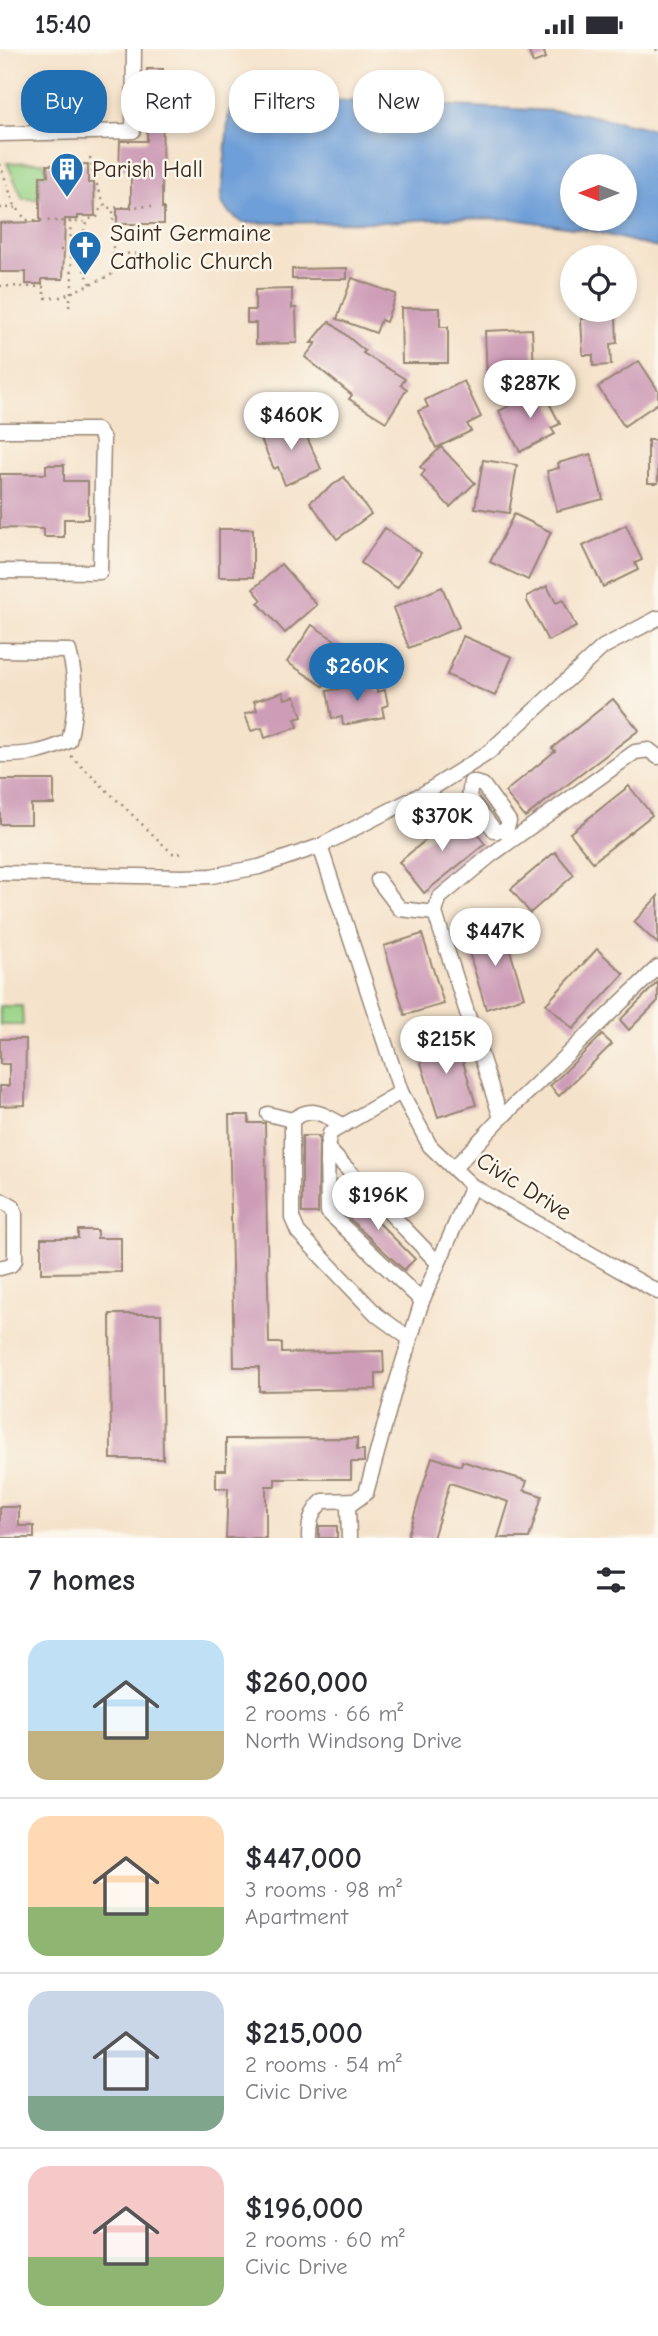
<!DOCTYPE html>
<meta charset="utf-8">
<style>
:root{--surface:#fff;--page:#f2f2f3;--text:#2b2b33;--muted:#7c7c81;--line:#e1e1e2;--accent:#1f6fb2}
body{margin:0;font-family:"Comic Neue",sans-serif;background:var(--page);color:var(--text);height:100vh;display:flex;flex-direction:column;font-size:26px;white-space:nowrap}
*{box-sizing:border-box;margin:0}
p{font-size:23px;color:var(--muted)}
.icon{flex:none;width:38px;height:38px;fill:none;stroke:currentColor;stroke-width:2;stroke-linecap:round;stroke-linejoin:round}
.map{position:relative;height:1489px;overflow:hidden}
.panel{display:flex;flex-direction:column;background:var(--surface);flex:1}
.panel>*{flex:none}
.guide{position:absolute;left:21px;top:21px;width:616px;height:63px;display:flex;gap:14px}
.needle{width:46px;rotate:270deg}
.controls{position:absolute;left:560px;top:105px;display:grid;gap:14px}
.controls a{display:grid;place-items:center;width:77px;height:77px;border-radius:50%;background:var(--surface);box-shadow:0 4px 10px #0003;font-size:35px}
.price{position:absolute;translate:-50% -60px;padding:0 16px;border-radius:24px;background:#fff;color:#222;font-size:23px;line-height:46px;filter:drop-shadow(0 2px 4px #0008)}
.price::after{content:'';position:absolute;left:50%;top:42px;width:21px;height:16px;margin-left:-10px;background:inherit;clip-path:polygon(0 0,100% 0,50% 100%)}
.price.current{background:var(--accent);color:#fff}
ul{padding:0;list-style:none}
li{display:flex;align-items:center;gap:21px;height:175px;padding:0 28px}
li+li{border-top:2px solid var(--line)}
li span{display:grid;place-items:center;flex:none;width:196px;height:140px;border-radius:21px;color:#555}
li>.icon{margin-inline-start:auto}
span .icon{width:84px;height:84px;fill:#fffc;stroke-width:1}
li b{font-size:30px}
h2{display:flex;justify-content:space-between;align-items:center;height:84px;padding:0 28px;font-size:30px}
.chip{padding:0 24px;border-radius:28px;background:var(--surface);box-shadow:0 4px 10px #0003;font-size:24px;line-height:63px}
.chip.current{background:var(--accent);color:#fff}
.status{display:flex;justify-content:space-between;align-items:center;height:49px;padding:0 35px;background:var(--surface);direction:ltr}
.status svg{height:19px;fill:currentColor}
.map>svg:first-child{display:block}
.green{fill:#98d386;stroke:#6a7e52;stroke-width:2}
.water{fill:#6e9fd8;stroke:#54647b;stroke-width:2;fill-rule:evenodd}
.building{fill:#cd9cb7}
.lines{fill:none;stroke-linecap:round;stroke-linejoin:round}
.minor-casing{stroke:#988674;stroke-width:17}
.path{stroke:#988674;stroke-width:2.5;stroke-dasharray:2 5;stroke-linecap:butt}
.minor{stroke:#fff;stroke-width:14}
.labels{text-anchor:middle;stroke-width:5;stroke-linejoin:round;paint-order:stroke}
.poi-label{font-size:24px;fill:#3b2a1e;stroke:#fbf7ec;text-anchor:start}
.street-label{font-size:24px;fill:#3b2a1e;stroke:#fbf7ec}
</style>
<div class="status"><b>15:40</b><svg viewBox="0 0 49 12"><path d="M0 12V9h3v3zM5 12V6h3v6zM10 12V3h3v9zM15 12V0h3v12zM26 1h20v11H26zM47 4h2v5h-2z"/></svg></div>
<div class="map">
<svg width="658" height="1489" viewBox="0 0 658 1489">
<rect width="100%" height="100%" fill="#fbf7ec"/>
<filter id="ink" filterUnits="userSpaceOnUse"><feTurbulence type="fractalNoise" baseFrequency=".0143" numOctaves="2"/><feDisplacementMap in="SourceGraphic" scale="14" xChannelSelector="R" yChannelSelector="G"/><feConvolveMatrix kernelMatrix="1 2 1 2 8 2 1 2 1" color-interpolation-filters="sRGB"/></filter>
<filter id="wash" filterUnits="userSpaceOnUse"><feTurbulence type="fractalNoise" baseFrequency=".00686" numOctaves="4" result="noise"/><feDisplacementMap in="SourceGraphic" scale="28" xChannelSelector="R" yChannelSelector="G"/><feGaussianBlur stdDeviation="1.57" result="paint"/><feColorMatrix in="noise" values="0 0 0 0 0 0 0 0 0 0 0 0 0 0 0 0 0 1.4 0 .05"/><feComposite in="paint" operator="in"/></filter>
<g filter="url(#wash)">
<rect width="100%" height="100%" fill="#f5e2ca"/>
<g class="green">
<polygon points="44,113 47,127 39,127 39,150 23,150 7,114"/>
<polygon points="0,957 22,957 23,976 0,976"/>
</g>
<path class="water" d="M 265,48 L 574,63 L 658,81 L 658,199 L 592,182 L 513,170 L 455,169 L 385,173 L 243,174 L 228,163 L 221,152 L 229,62 L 244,50 ZM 572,117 L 625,117 L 625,170 L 572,170 Z"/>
<g id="blocks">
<g class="building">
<polygon points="528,0 543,0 546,9 533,14"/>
<polygon points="147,20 163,20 162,159 164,159 164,175 117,175 117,159 131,159 131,120 119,120 120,92 147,92"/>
<polygon points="88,115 88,134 94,134 95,167 78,167 78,170 65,170 63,230 42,230 42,235 26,235 26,223 0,223 0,174 40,173 40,127 48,127 47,116"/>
<polygon points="347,219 347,230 292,230 292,220"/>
<polygon points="352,229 396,245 386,273 381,271 376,284 337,270"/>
<polygon points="292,240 292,259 296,259 297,294 256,295 256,274 247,274 247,261 255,261 255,241"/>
<polygon points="401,259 440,259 440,278 448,278 448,314 402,314"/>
<polygon points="616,268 617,294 610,295 611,316 593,317 593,306 583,306 581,270"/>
<polygon points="329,272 365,302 363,304 405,330 401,336 407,340 386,373 349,350 352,346 305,308 316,294 311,294"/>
<polygon points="532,280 534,321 521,322 521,327 487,329 485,282"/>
<polygon points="639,312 658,341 658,354 624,377 598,338"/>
<polygon points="464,332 481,368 467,375 471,382 436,399 418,362 428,358 425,351"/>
<polygon points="542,340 560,375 551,379 555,385 520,403 499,362"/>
<polygon points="299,370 321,420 285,436 278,418 274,420 260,388"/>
<rect x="648" y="391" width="10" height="43"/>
<polygon points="441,398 475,434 450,458 421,427 425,422 420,418"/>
<polygon points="591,405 603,450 557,462 547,422 559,419 558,414"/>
<polygon points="483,411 517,416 509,464 475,459"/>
<polygon points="46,416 64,416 64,432 88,432 88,470 64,470 64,488 44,488 44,480 0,479 0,425 46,425"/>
<polygon points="344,428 371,465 337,490 310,453"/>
<polygon points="514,465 551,483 528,531 490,513"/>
<polygon points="626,476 642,511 635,514 638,521 603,538 583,497"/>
<polygon points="385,479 421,504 397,539 361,514"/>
<rect x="219" y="480" width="34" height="48"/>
<polygon points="281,515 317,556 285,584 258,554 262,551 253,540"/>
<polygon points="547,537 556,554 563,551 576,578 548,592 527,552 527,547"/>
<polygon points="442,538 459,578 409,599 393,559"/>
<polygon points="312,576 348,600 323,637 287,613"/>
<polygon points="463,587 512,608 495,647 447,626"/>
<polygon points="376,633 377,643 385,641 388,656 382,658 384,668 343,676 342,668 332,670 327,642"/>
<polygon points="283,643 285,650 295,647 302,668 295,670 298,678 265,689 262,679 251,682 245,665 257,661 254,652"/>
<polygon points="613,650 639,681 525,768 505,743 555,702 552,699"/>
<polygon points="0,731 54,731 54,755 31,755 31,775 0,775"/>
<polygon points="629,737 652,766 593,813 570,784"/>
<polygon points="460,763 485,795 424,844 399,813"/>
<polygon points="555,803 574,826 530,864 511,840"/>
<polygon points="658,847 658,895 634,873"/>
<polygon points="503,878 524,948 486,960 465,890"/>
<polygon points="422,885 444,955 405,966 384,897"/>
<polygon points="597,900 624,925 573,980 546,955"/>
<polygon points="658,933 658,952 629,981 620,971"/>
<polygon points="455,986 476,1056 438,1068 416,998"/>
<polygon points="602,986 612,995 559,1047 550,1037"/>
<polygon points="0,990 26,990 25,1056 0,1057 0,1037 9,1037 9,1015 0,1015"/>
<polygon points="229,1066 249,1066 249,1074 265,1074 269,1294 282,1294 282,1304 383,1302 384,1324 376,1324 376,1340 259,1342 259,1318 234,1318"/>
<polygon points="302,1087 319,1087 318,1164 302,1164"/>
<polygon points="360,1147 378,1166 374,1169 415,1210 404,1221 343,1164"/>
<polygon points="78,1181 97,1181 97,1189 121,1189 121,1223 41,1224 41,1189 78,1189"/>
<polygon points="110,1265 161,1265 163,1410 111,1410"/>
<polygon points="357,1389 357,1401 364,1401 364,1413 351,1413 351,1430 275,1430 275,1437 266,1437 266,1489 226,1489 228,1439 216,1439 216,1421 226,1421 226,1390"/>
<polygon points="432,1408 461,1417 462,1412 527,1432 524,1441 542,1447 529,1489 498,1489 509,1453 450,1434 433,1489 407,1489"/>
<polygon points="0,1458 19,1458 19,1477 34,1477 34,1489 0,1489"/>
<rect x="319" y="1477" width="18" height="12"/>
</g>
</g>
</g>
<g filter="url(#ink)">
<use href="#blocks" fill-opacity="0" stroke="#988674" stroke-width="2"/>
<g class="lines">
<defs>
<g id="minor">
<polyline points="0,85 133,82 134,0"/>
<polyline points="0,381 97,381 103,390 100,523 0,522"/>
<path d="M 0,601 L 69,602 C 77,631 76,663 69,692 C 43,704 28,706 0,706"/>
<polygon points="471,733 483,736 509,772 506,782 495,782 469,748"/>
<polyline points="320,797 401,1043 430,1097 472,1137 658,1243"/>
<polyline points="0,824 182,828 211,827 259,818 320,797 426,743 488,704 603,598 658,569"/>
<polyline points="378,831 400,860 435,864 501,1069 454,1119"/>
<polyline points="435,864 439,849 491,806 635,703 649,701 658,708"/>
<polyline points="401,1043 330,1084 327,1099 328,1163 422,1252"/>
<polyline points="268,1065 292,1071"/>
<polyline points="501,1069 658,918"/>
<path d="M 343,1076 C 322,1065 313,1056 292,1071 L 292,1169 L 298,1183 L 377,1266 L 410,1290"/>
<polyline points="327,1099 438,1214"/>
<polyline points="0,1151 13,1158 15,1165 15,1211 11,1216 0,1219"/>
<path d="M 309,1489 C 309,1473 311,1463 323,1452 L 356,1451"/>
<polyline points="349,1489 348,1457 366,1444 394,1342 422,1252 472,1137"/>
</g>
</defs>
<use href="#minor" class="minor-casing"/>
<g class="path">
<polyline points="656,0 658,3"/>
<polyline points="90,108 93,126 106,159 152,157"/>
<polyline points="0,115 14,155 26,171 88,173"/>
<polyline points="0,159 16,159"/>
<polyline points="60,201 78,201"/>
<polyline points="113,205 153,204"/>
<path d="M 91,235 C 75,203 75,202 89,170 L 97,168 L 100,160 L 105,159"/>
<polyline points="0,237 44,238 44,249 61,248 111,226 113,222 113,158"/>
<polyline points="69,258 72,235 70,170"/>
<polyline points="71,707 172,804 182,804"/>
</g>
<use href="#minor" class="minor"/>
</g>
</g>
<defs>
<symbol id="building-pin" viewBox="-11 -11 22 30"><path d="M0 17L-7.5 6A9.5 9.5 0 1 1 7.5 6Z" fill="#1f6fb2" stroke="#fbf7ec"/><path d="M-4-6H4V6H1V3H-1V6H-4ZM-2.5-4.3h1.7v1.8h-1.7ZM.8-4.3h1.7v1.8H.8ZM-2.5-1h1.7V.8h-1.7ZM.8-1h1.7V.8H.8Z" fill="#fff"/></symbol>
<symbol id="church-pin" viewBox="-11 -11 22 30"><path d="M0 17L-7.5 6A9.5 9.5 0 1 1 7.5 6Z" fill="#1f6fb2" stroke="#fbf7ec"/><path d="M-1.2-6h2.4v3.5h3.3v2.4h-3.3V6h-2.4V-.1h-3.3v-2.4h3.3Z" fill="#fff"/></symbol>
</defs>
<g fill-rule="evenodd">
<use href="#building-pin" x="48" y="101" width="38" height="52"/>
<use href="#church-pin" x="66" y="179" width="38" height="52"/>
</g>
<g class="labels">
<g class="poi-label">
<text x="92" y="128">Parish Hall</text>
<text x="110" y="192">Saint Germaine<tspan x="110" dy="28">Catholic Church</tspan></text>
</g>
<g class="street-label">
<text transform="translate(524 1137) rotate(32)" y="8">Civic Drive</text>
</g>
</g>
</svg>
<div class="controls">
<a><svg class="needle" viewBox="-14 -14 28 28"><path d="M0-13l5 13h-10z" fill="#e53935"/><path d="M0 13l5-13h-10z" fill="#7c7c81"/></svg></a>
<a><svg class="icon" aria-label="locate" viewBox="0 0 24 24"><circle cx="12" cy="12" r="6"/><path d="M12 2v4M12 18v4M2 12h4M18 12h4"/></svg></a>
</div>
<b class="price" style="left:530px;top:371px">$287K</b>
<b class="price" style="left:291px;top:403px">$460K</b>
<b class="price current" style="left:357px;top:654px">$260K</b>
<b class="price" style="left:442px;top:804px">$370K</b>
<b class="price" style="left:495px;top:919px">$447K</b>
<b class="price" style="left:446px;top:1027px">$215K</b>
<b class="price" style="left:378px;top:1183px">$196K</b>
<div class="guide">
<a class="chip current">Buy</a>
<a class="chip">Rent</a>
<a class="chip">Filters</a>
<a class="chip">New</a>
</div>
</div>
<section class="panel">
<h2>7 homes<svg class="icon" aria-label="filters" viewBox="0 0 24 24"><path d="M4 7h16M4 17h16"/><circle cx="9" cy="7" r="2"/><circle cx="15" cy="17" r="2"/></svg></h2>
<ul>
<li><span style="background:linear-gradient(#bfe0f5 65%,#c2b280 0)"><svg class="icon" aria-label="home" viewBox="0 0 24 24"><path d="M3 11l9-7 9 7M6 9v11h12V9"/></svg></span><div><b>$260,000</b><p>2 rooms · 66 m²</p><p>North Windsong Drive</p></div></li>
<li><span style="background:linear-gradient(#ffd9b3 65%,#8fb573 0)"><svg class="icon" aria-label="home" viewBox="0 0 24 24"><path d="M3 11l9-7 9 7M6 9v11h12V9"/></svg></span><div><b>$447,000</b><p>3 rooms · 98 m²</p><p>Apartment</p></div></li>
<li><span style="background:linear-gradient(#c9d6e8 75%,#7fa58c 0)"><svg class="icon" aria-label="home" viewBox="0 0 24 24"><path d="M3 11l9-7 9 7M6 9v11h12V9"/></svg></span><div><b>$215,000</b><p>2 rooms · 54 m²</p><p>Civic Drive</p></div></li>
<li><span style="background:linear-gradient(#f6c9c9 65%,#8fb573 0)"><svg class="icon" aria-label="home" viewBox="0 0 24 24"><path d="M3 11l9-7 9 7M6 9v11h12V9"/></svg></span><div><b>$196,000</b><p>2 rooms · 60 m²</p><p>Civic Drive</p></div></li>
</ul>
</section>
